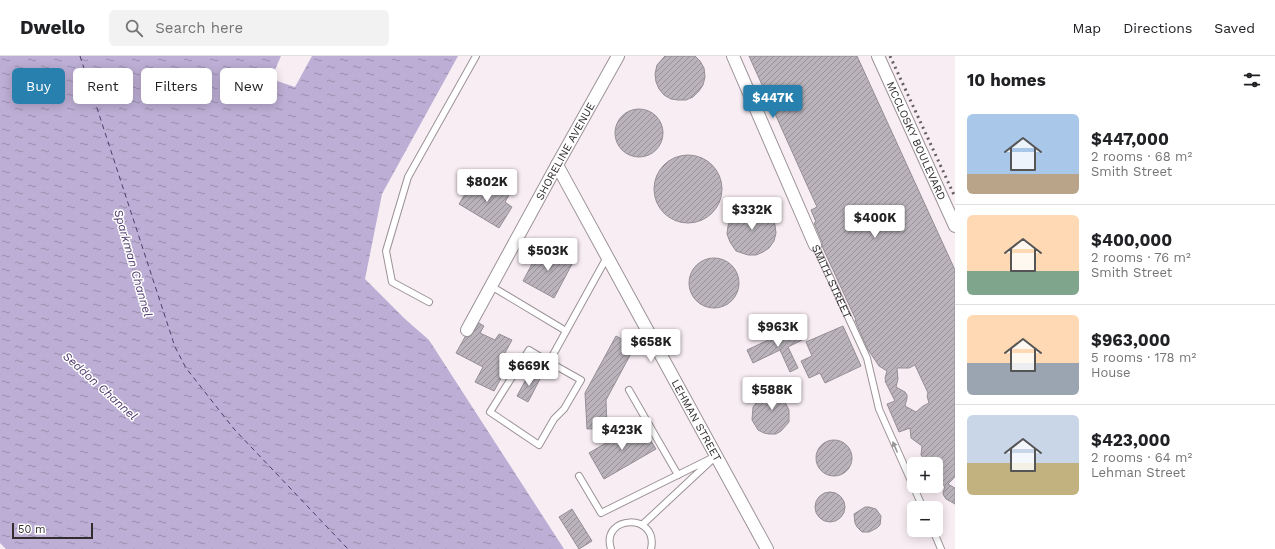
<!DOCTYPE html>
<meta charset="utf-8">
<style>
:root{--surface:#fff;--page:#f2f2f2;--text:#202124;--muted:#757577;--line:#e0e0e0;--accent:#2780ae}
body{margin:0;font-family:"Work Sans",sans-serif;background:var(--page);color:var(--text);height:100vh;display:flex;flex-direction:column;font-size:15px;white-space:nowrap}
*{box-sizing:border-box;margin:0}
p{font-size:13px;color:var(--muted)}
.icon{flex:none;width:22px;height:22px;fill:none;stroke:currentColor;stroke-width:2;stroke-linecap:round;stroke-linejoin:round}
.map{position:relative;flex:1;overflow:hidden}
.sheet{display:flex;flex-direction:column;background:var(--surface);width:320px}
.sheet>*{flex:none}
.hud{position:absolute;left:12px;top:12px;width:380px;height:36px;display:flex;gap:8px}
.fabs{position:absolute;left:907px;top:401px;display:grid;gap:8px}
.fabs a{display:grid;place-items:center;width:36px;height:36px;border-radius:6px;background:var(--surface);box-shadow:0 2px 10px #0003;font-size:20px}
.scale{position:absolute;left:12px;bottom:10px;width:81px;box-sizing:border-box;padding-left:4px;border:2px solid #312d2f;border-top:0;font-size:11px;line-height:14px;white-space:nowrap;color:#312d2f;-webkit-text-stroke:3px #fff;paint-order:stroke}
.price{position:absolute;translate:-50% -34px;padding:0 9px;border-radius:4px;background:#fff;color:#222;font-size:13px;line-height:26px;filter:drop-shadow(0 1px 2px #0008)}
.price::after{content:'';position:absolute;left:50%;top:24px;width:12px;height:9px;margin-left:-6px;background:inherit;clip-path:polygon(0 0,100% 0,50% 100%)}
.price.active{background:var(--accent);color:#fff}
ul{padding:0;list-style:none}
li{display:flex;align-items:center;gap:12px;height:100px;padding:0 12px}
li+li{border-top:1px solid var(--line)}
li span{display:grid;place-items:center;flex:none;width:112px;height:80px;border-radius:6px;color:#555}
li>.icon{margin-inline-start:auto}
span .icon{width:48px;height:48px;fill:#fffc;stroke-width:1}
li b{font-size:17px}
h2{display:flex;justify-content:space-between;align-items:center;height:48px;padding:0 12px;font-size:17px}
.tag{padding:0 14px;border-radius:6px;background:var(--surface);box-shadow:0 2px 10px #0003;font-size:14px;line-height:36px}
.tag.active{background:var(--accent);color:#fff}
header{display:flex;align-items:center;gap:24px;box-sizing:border-box;height:56px;padding:0 20px;background:var(--surface);border-bottom:1px solid var(--line)}
header strong{font-size:19px}
nav{display:flex;gap:22px;margin-inline-start:auto;font-size:14px}
.search{width:280px;height:36px;background:var(--page);display:flex;align-items:center;gap:10px;box-sizing:border-box;padding:0 14px;border-radius:6px;color:var(--muted);font-size:15px}
main{display:flex;flex:1;min-height:0}
.map>svg:first-child{display:block}
.water{fill:url(#water-ripples)}
.lines{fill:none;stroke-linecap:round;stroke-linejoin:round}
.ferry{stroke:#503b6e;stroke-width:1;stroke-dasharray:5 4;stroke-linecap:butt}
.building{fill:url(#building-hatch);stroke:#948e95;fill-rule:evenodd}
.lane-casing{stroke:#9b9297;stroke-width:8}
.street-casing{stroke:#9b9297;stroke-width:14}
.lane{stroke:#fff;stroke-width:6}
.street{stroke:#fff;stroke-width:12}
.rail{stroke:#655f62;stroke-width:3;stroke-dasharray:2 4;stroke-linecap:butt}
.oneway{fill:#989697}
.labels{text-anchor:middle;stroke-width:3;stroke-linejoin:round;paint-order:stroke}
.street-label{font-size:11px;fill:#312d2f;stroke:#fff}
.water-label{font-size:12px;font-style:italic;fill:#503b6e;stroke:#fff}
</style>
<header>
<strong>Dwello</strong>
<div class="search"><svg class="icon" aria-label="search" viewBox="0 0 24 24"><circle cx="10" cy="10" r="6"/><path d="M15 15l6 6"/></svg>Search here</div>
<nav><a>Map</a><a>Directions</a><a>Saved</a></nav>
</header>
<main>
<div class="map">
<svg width="955" height="493" viewBox="0 0 955 493">
<defs>
<pattern id="water-ripples" width="26" height="14" patternUnits="userSpaceOnUse"><rect width="26" height="14" fill="#bcaed4"/><path d="M2 4q2-2 4 0t4 0M15 11q2-2 4 0t4 0" fill="none" stroke="#998eac"/></pattern>
<pattern id="building-hatch" width="6" height="6" patternUnits="userSpaceOnUse"><rect width="6" height="6" fill="#bab3bb"/><path d="M-1 1l2-2M0 6l6-6M5 7l2-2" fill="none" stroke="#989298"/></pattern>
</defs>
<rect width="100%" height="100%" fill="#f8edf3"/>
<polygon class="water" points="0,0 281,0 271,23 295,31 312,0 458,0 382,138 365,223 405,263 429,284 564,493 6,493 0,487"/>
<g class="lines">
<polyline class="ferry" points="80,0 175,291 186,312 234,373 348,493"/>
</g>
<g class="building">
<polygon points="665,0 695,0 700,5 704,12 705,21 703,29 699,35 693,41 686,44 678,44 671,43 664,39 659,33 656,26 655,18 657,9"/>
<path d="M 749,0 L 857,0 L 955,214 L 955,418 L 954,422 L 948,428 L 955,432 L 955,448 L 946,443 L 944,440 L 943,437 L 945,430 L 936,425 L 936,408 L 925,408 L 925,404 L 921,399 L 922,390 L 911,382 L 910,372 L 899,376 L 887,348 L 895,345 L 885,325 L 886,326 L 885,322 L 887,315 L 879,310 L 867,292 L 855,264 L 856,264 L 822,190 L 822,186 L 814,167 L 816,166 L 811,154 L 817,151 ZM 915,309 L 928,337 L 927,340 L 929,347 L 923,350 L 916,356 L 905,350 L 907,342 L 907,339 L 905,336 L 896,331 L 898,323 L 897,312 L 909,312 Z"/>
<circle cx="639" cy="77" r="24"/>
<circle cx="688" cy="133" r="34"/>
<polygon points="483,123 509,139 505,146 512,151 499,172 459,148 472,127 478,131"/>
<polygon points="751,151 759,152 766,156 772,162 775,169 776,177 774,185 769,192 763,196 756,199 748,199 736,195 730,186 727,178 728,170 731,163 736,156 743,152"/>
<polygon points="541,191 572,208 554,242 523,225"/>
<circle cx="714" cy="227" r="25"/>
<polygon points="479,267 484,270 480,277 495,284 499,278 512,284 500,306 508,310 494,335 475,326 483,311 456,297 465,281 471,280"/>
<polygon points="843,270 861,310 825,327 820,317 809,322 801,305 812,300 806,286"/>
<polygon points="796,271 802,284 788,291 798,312 790,316 780,294 753,307 747,294"/>
<polygon points="616,280 635,290 606,344 607,372 587,373 585,337"/>
<polygon points="530,316 541,321 528,346 517,340"/>
<polygon points="785,323 789,334 777,339 786,348 789,354 789,366 781,375 776,378 769,378 764,377 758,374 752,364 753,351 757,346 762,342 775,338 771,329"/>
<polygon points="640,367 656,393 604,423 589,397"/>
<circle cx="834" cy="402" r="18"/>
<circle cx="830" cy="451" r="15"/>
<polygon points="865,451 869,451 876,453 881,460 880,469 877,472 869,476 862,476 857,471 855,467 854,458"/>
<polygon points="572,453 592,485 579,493 559,461"/>
</g>
<g class="lines">
<defs>
<g id="lane">
<path id="s1" d="M 815,189 L 867,302 L 879,353 L 923,452"/>
<polyline points="491,230 566,275"/>
<polyline points="429,246 392,226 386,195 408,121 476,0"/>
<polyline points="549,306 581,324 564,353 554,363 539,389 490,356 529,294 549,306 607,201"/>
<polyline points="629,334 678,419"/>
<polyline points="579,420 601,457 716,400 642,469"/>
<polyline points="933,474 941,493"/>
<path d="M 611,493 C 600,459 659,456 651,493"/>
</g>
<g id="street">
<polyline points="733,0 815,189"/>
<path id="s2" d="M 878,0 L 955,170"/>
<path id="s3" d="M 557,109 L 767,493"/>
<path id="s4" d="M 467,274 L 557,109 L 618,0"/>
</g>
</defs>
<use href="#lane" class="lane-casing"/>
<use href="#street" class="street-casing"/>
<use href="#lane" class="lane"/>
<use href="#street" class="street"/>
<polyline class="rail" points="890,0 955,141"/>
</g>
<defs><path id="oneway-solid" d="M-6-.8H1V-3.2L6.5 0L1 3.2V.8H-6Z"/></defs>
<use class="oneway" href="#oneway-solid" transform="translate(895 391) rotate(-114)"/>
<g class="labels">
<g class="street-label">
<text dy="4" stroke="none"><textPath href="#s2" startOffset="93">MCCLOSKY BOULEVARD</textPath></text>
<text dy="4" stroke="none"><textPath href="#s4" startOffset="204">SHORELINE AVENUE</textPath></text>
<text dy="4" stroke="none"><textPath href="#s1" startOffset="40">SMITH STREET</textPath></text>
<text dy="4" stroke="none"><textPath href="#s3" startOffset="291">LEHMAN STREET</textPath></text>
</g>
<g class="water-label">
<text transform="translate(133 207) rotate(74)" y="4">Sparkman Channel</text>
<text transform="translate(100 330) rotate(42)" y="4">Seddon Channel</text>
</g>
</g>
</svg>
<div class="fabs">
<a>+</a>
<a>−</a>
</div>
<div class="scale">50 m</div>
<b class="price active" style="left:773px;top:63px">$447K</b>
<b class="price" style="left:487px;top:147px">$802K</b>
<b class="price" style="left:752px;top:175px">$332K</b>
<b class="price" style="left:875px;top:183px">$400K</b>
<b class="price" style="left:548px;top:216px">$503K</b>
<b class="price" style="left:778px;top:292px">$963K</b>
<b class="price" style="left:651px;top:307px">$658K</b>
<b class="price" style="left:529px;top:331px">$669K</b>
<b class="price" style="left:772px;top:355px">$588K</b>
<b class="price" style="left:622px;top:395px">$423K</b>
<div class="hud">
<a class="tag active">Buy</a>
<a class="tag">Rent</a>
<a class="tag">Filters</a>
<a class="tag">New</a>
</div>
</div>
<section class="sheet">
<h2>10 homes<svg class="icon" aria-label="filters" viewBox="0 0 24 24"><path d="M4 7h16M4 17h16"/><circle cx="9" cy="7" r="2"/><circle cx="15" cy="17" r="2"/></svg></h2>
<ul>
<li><span style="background:linear-gradient(#a9c7e8 75%,#b9a48a 0)"><svg class="icon" aria-label="home" viewBox="0 0 24 24"><path d="M3 11l9-7 9 7M6 9v11h12V9"/></svg></span><div><b>$447,000</b><p>2 rooms · 68 m²</p><p>Smith Street</p></div></li>
<li><span style="background:linear-gradient(#ffd9b3 70%,#7fa58c 0)"><svg class="icon" aria-label="home" viewBox="0 0 24 24"><path d="M3 11l9-7 9 7M6 9v11h12V9"/></svg></span><div><b>$400,000</b><p>2 rooms · 76 m²</p><p>Smith Street</p></div></li>
<li><span style="background:linear-gradient(#ffd9b3 60%,#9aa5b1 0)"><svg class="icon" aria-label="home" viewBox="0 0 24 24"><path d="M3 11l9-7 9 7M6 9v11h12V9"/></svg></span><div><b>$963,000</b><p>5 rooms · 178 m²</p><p>House</p></div></li>
<li><span style="background:linear-gradient(#c9d6e8 60%,#c2b280 0)"><svg class="icon" aria-label="home" viewBox="0 0 24 24"><path d="M3 11l9-7 9 7M6 9v11h12V9"/></svg></span><div><b>$423,000</b><p>2 rooms · 64 m²</p><p>Lehman Street</p></div></li>
</ul>
</section>
</main>
